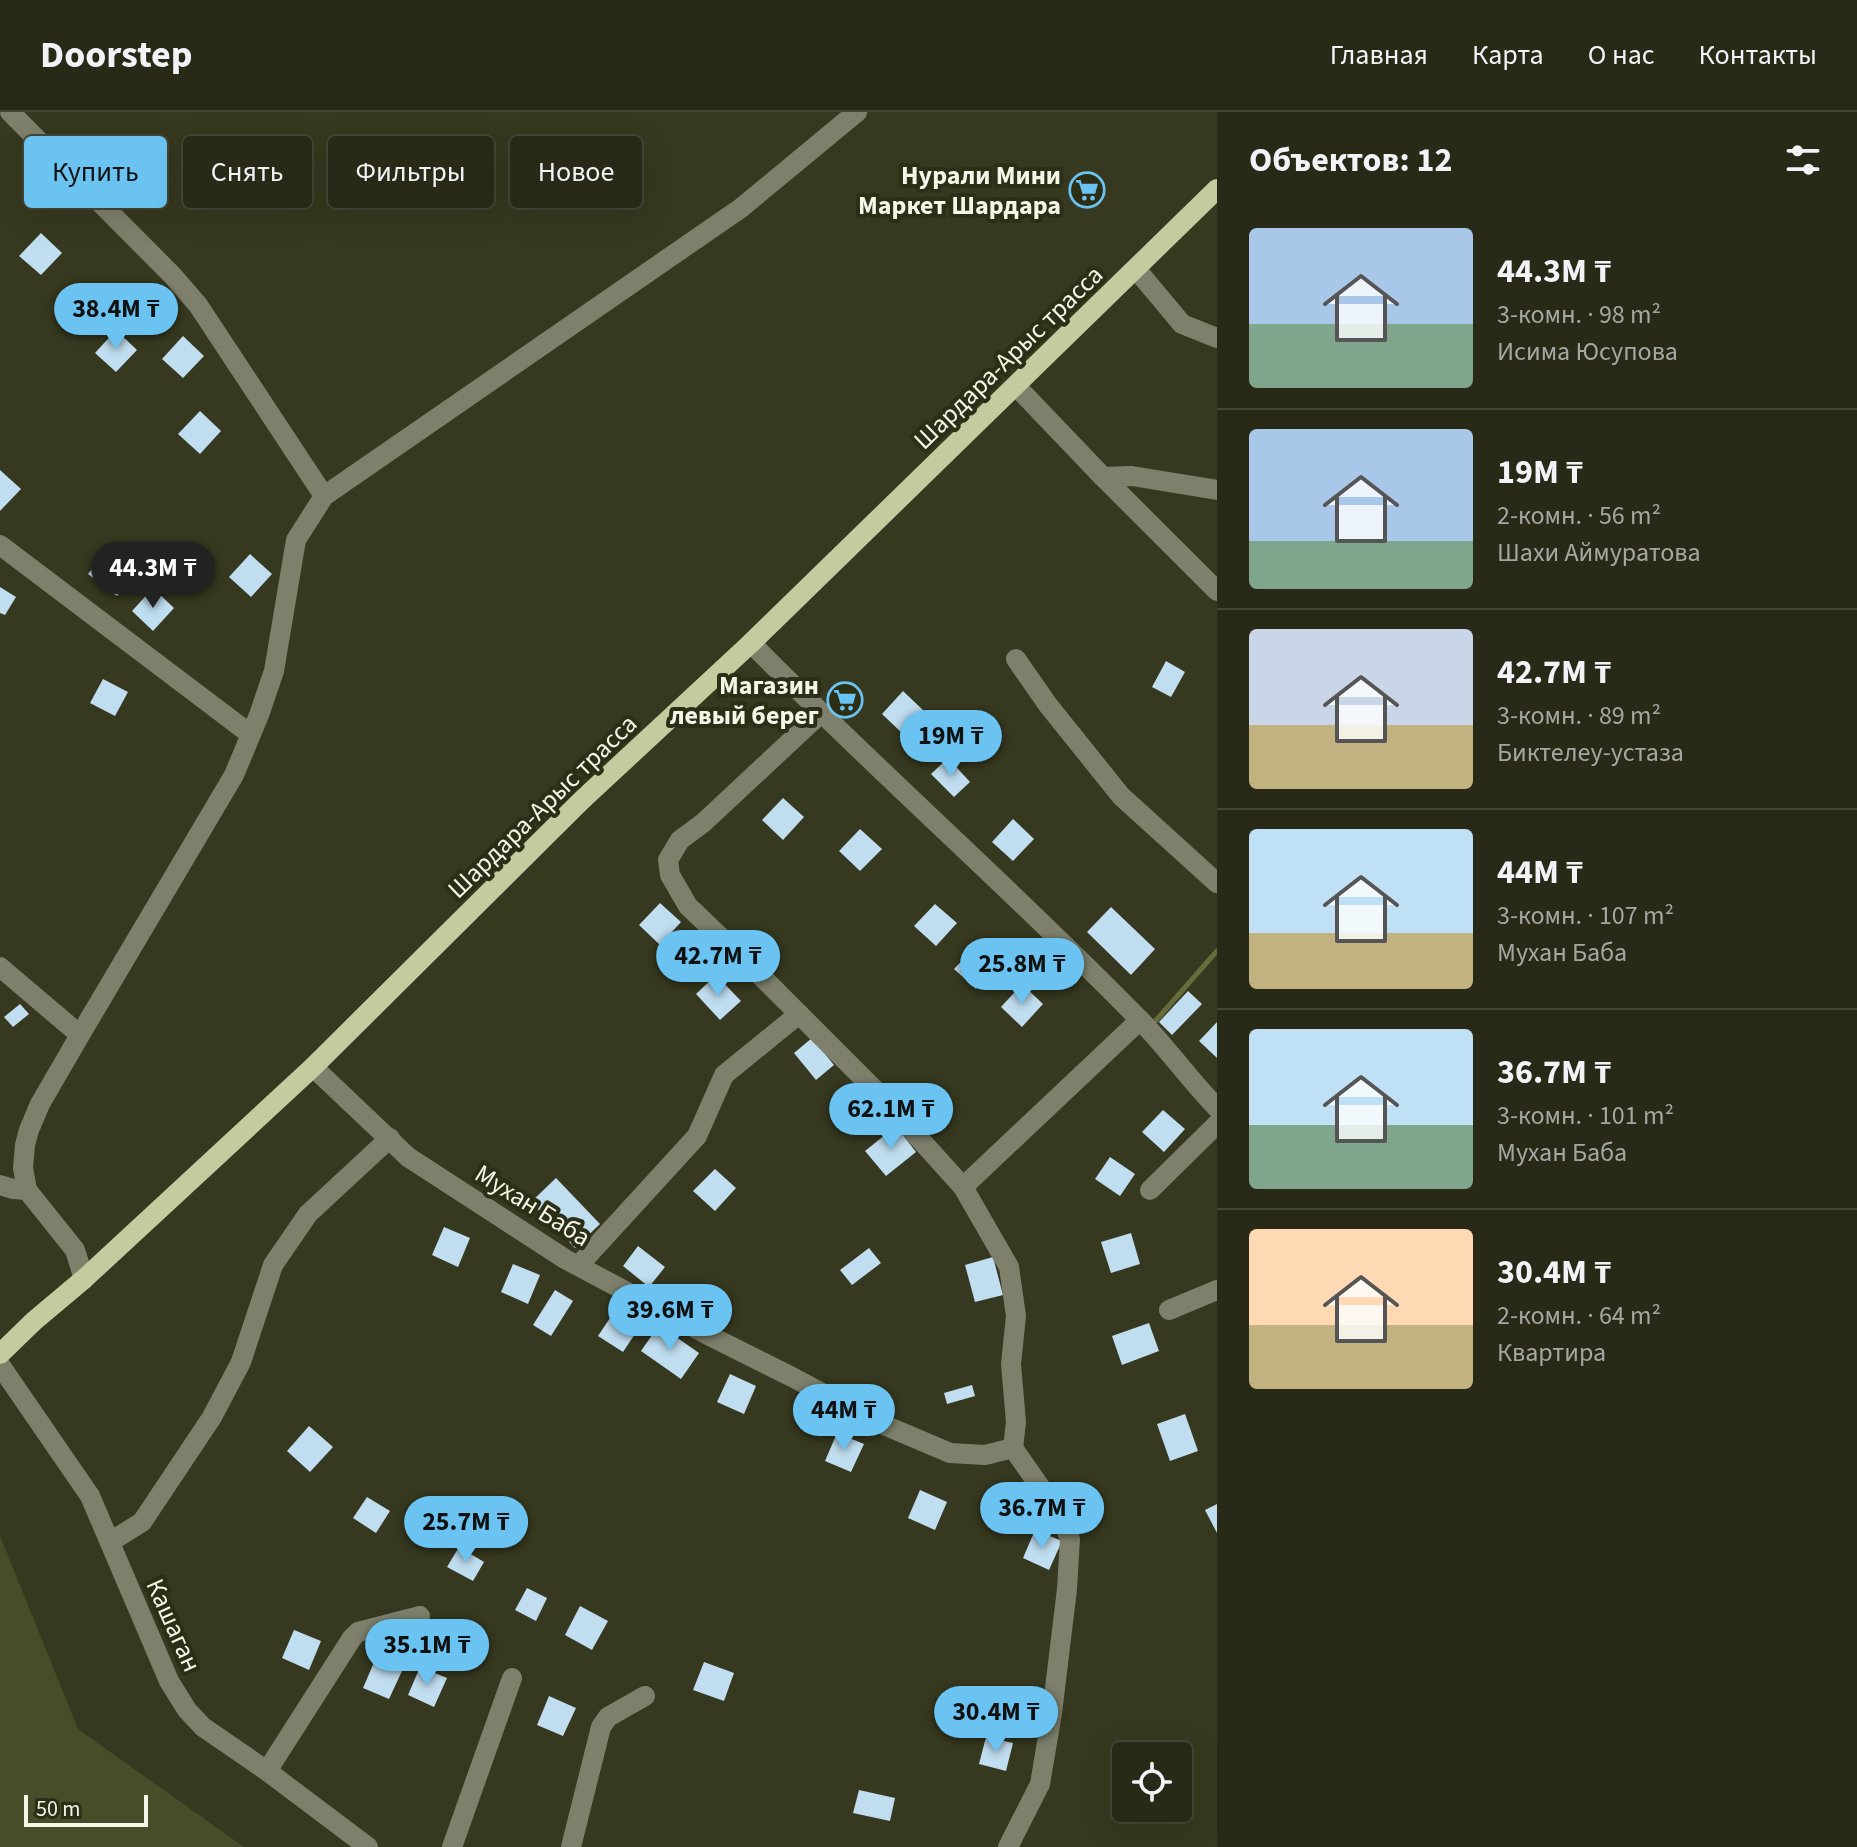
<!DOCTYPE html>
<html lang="ru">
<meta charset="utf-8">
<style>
:root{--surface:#282a17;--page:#303220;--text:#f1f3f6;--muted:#a5a7a1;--line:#444636;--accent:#6bc3f2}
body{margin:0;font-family:"Source Sans 3",sans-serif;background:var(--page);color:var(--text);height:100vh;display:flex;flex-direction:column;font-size:30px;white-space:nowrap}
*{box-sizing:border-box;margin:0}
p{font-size:26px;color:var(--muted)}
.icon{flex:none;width:44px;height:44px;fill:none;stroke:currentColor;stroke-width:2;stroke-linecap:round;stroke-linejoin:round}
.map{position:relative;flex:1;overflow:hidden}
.panel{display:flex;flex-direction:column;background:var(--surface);width:640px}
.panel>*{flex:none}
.hud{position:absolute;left:24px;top:24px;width:760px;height:72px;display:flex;gap:16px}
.tools{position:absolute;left:1112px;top:1630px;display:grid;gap:16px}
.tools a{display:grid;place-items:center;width:80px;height:80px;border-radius:8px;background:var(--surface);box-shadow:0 8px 32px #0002,0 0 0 2px var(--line);font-size:40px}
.scale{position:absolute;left:24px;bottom:20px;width:124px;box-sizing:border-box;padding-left:8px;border:4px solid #f5f6e7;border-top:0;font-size:22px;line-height:28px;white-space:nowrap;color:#f5f6e7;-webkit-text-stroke:6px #2c2e15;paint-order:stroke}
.price{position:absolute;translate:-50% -68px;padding:0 18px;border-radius:28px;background:var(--accent);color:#111;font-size:26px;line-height:52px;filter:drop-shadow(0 2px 4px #0008)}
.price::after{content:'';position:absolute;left:50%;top:48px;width:24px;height:18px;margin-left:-12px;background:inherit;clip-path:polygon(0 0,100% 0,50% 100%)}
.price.selected{background:#222;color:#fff}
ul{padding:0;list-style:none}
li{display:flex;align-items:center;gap:24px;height:200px;padding:0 32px}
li+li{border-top:2px solid var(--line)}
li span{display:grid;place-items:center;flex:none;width:224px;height:160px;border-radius:8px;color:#555}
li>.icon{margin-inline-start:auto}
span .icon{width:96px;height:96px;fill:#fffc;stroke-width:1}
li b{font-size:34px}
h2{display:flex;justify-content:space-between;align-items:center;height:96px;padding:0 32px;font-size:34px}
.chip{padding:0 28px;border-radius:8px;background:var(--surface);box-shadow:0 8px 32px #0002,0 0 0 2px var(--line);font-size:28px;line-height:72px}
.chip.selected{background:var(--accent);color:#111}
header{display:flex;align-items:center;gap:48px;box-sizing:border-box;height:112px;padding:0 40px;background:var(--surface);border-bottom:2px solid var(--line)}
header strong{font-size:38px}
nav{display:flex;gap:44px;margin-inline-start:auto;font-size:28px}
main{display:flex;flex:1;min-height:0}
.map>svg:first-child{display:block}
.green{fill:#494c29}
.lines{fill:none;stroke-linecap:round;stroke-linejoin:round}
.stream{stroke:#686c3c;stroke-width:5}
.building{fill:#c0def0}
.minor{stroke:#7e806c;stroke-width:20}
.major{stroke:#c6ca9f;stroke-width:20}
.labels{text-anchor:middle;stroke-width:8;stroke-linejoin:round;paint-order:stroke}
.poi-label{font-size:26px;font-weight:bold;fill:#f5f6e7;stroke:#2c2e15;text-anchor:end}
.street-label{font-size:26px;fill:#f5f6e7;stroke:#2c2e15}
</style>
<header>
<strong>Doorstep</strong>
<nav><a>Главная</a><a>Карта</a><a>О нас</a><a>Контакты</a></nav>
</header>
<main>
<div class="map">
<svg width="1217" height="1735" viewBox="0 0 1217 1735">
<rect width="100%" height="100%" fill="#36381f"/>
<polygon class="green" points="0,1424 78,1617 244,1735 0,1735"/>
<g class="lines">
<polyline class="stream" points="1151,914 1217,839"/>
</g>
<g class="building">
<polygon points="41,121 62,141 41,163 19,144"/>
<polygon points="116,218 137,238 116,260 95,241"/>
<polygon points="183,224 204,244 183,266 162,247"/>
<polygon points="200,299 221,319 200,342 178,322"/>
<polygon points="0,358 21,377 0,399"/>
<polygon points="250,442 272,462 251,485 229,465"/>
<polygon points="102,445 130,467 117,484 88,462"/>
<polygon points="0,475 16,485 5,503 0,501"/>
<polygon points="153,476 174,496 153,519 132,499"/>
<polygon points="1166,549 1185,560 1171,585 1152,575"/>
<polygon points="103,567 128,580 115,604 90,591"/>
<polygon points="903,579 924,599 903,622 882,602"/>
<polygon points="948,646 970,670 954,685 931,662"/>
<polygon points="783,686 804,705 783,728 762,708"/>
<polygon points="1013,707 1034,727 1013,749 992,730"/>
<polygon points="860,717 882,737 860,759 839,739"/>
<polygon points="660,791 681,810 660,833 639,813"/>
<polygon points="935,792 957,811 936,834 914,814"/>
<polygon points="1111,795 1155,837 1131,863 1087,820"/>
<polygon points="976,834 997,854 976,877 954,857"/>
<polygon points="716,863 741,889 720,908 696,882"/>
<polygon points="1022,872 1043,892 1022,915 1001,895"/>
<polygon points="1188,879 1202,892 1172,923 1159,910"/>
<polygon points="20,892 29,902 13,915 4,905"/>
<polygon points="1217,910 1217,946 1199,929"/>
<polygon points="812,926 834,953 816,968 794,941"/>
<polygon points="1163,998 1185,1017 1164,1040 1142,1020"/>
<polygon points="896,1014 916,1040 886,1064 865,1039"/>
<polygon points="1110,1045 1135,1062 1120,1084 1095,1067"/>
<polygon points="715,1057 736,1076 715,1099 693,1079"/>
<polygon points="556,1066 600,1112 575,1136 531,1090"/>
<polygon points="444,1115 470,1126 458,1155 432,1143"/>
<polygon points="1131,1121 1140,1152 1111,1161 1101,1130"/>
<polygon points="638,1134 665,1155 649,1175 623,1154"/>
<polygon points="869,1136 881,1151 852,1173 840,1158"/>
<polygon points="993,1145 1003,1183 975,1190 965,1153"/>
<polygon points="513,1152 540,1163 528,1192 501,1180"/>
<polygon points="555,1178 573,1189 551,1224 533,1213"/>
<polygon points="616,1197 641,1213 623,1240 598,1224"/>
<polygon points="1149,1211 1159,1239 1122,1253 1112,1224"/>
<polygon points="659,1213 699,1241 681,1267 641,1239"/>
<polygon points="730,1262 756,1274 744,1302 717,1290"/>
<polygon points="972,1273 975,1284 947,1292 944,1281"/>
<polygon points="1185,1302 1198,1339 1170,1349 1157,1312"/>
<polygon points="309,1314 333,1335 310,1360 287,1339"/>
<polygon points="837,1321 864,1332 851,1360 825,1349"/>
<polygon points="920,1378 947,1390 935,1418 908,1406"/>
<polygon points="367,1385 390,1399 376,1421 353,1406"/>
<polygon points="1217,1392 1217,1421 1205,1398"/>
<polygon points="1035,1418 1062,1429 1049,1458 1023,1446"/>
<polygon points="459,1435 484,1450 473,1469 447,1455"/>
<polygon points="527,1476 547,1486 536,1509 515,1498"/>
<polygon points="580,1494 608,1509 592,1538 565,1523"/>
<polygon points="294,1518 321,1529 309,1558 282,1546"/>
<polygon points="375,1548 402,1559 389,1587 363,1576"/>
<polygon points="704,1550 734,1561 724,1589 693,1578"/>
<polygon points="420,1555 447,1566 434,1595 408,1583"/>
<polygon points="549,1584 576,1596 563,1624 537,1613"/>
<polygon points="986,1625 1013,1631 1006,1659 979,1652"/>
<polygon points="859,1678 895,1686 890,1709 853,1701"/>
</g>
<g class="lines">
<g class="minor">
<polyline points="10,0 173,164 198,193 324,384"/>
<polyline points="1136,157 1182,212 1217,226"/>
<polyline points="1016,274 1103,365 1217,479"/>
<polyline points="1103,365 1132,364 1217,378"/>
<polyline points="0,433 250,622"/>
<path d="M 751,531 C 878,660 1014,779 1141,909 C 1167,936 1190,968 1217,996"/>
<polyline points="1016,547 1048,593 1121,684 1217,771"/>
<polyline points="821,601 703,711 680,728 668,748 670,763 688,794 763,866 880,983 963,1075 1009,1155 1016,1204 1011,1252 1016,1310 1013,1336"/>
<polyline points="0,855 80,923"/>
<polyline points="313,955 408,1045 565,1147 708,1223 792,1265 877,1310 950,1341 985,1343 1013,1336"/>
<polyline points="0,1073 13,1077 27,1078"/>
<polyline points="963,1075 1140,908"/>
<polyline points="1150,1078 1217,1012"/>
<polyline points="579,1153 697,1024 724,963 799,902"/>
<polyline points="84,1167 75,1138 27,1078 23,1056 25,1033 29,1018 40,992 80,923 234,663 259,603 274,559 296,428 324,384 741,96 857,0"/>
<polyline points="1169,1198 1217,1178"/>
<polyline points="0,1253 90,1384 169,1569 187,1598 203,1615 267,1659 368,1735"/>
<polyline points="110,1430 142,1410 212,1305 241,1250 273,1153 308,1102 390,1026"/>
<polyline points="267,1659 352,1526 358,1520 420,1504"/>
<polyline points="452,1735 512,1566"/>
<polyline points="571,1735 601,1615 608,1605 645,1584"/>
<polyline points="1008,1735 1040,1672 1052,1601 1067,1477 1070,1427 1061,1405 1013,1336"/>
</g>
<polyline class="major" points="0,1242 34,1209 84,1167 313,955 582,688 751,531 1217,77"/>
</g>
<defs>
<symbol id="supermarket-ring" viewBox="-11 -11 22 22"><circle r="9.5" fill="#2c2e15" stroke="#6bc3f2" stroke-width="1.5"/><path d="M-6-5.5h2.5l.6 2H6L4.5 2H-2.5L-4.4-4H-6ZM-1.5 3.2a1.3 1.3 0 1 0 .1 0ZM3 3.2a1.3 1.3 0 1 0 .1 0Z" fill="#6bc3f2"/></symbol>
</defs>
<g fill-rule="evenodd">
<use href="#supermarket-ring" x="1067" y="58" width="40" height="40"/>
<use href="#supermarket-ring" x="825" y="568" width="40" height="40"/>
</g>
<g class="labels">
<g class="poi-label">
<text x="1061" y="72">Нурали Мини<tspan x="1061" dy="30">Маркет Шардара</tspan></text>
<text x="819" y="582">Магазин<tspan x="819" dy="30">левый берег</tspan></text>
</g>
<g class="street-label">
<text transform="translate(1008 245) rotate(-44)" y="9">Шардара-Арыс трасса</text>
<text transform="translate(542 694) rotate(-44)" y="9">Шардара-Арыс трасса</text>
<text transform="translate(533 1093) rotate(32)" y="9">Мухан Баба</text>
<text transform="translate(174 1513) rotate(66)" y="9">Кашаган</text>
</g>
</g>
</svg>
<div class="tools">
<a><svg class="icon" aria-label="locate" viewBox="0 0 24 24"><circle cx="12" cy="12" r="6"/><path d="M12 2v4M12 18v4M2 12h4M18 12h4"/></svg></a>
</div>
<div class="scale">50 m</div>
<b class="price" style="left:116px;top:239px">38.4M ₸</b>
<b class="price selected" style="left:153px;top:498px">44.3M ₸</b>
<b class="price" style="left:951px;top:666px">19M ₸</b>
<b class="price" style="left:718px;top:886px">42.7M ₸</b>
<b class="price" style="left:1022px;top:894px">25.8M ₸</b>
<b class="price" style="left:891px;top:1039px">62.1M ₸</b>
<b class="price" style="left:670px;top:1240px">39.6M ₸</b>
<b class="price" style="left:844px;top:1340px">44M ₸</b>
<b class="price" style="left:1042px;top:1438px">36.7M ₸</b>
<b class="price" style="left:466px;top:1452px">25.7M ₸</b>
<b class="price" style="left:427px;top:1575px">35.1M ₸</b>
<b class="price" style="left:996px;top:1642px">30.4M ₸</b>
<div class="hud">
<a class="chip selected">Купить</a>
<a class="chip">Снять</a>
<a class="chip">Фильтры</a>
<a class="chip">Новое</a>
</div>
</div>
<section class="panel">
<h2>Объектов: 12<svg class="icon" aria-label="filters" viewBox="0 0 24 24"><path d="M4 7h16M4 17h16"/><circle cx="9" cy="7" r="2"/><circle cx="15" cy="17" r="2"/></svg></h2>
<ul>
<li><span style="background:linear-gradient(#a9c7e8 60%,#7fa58c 0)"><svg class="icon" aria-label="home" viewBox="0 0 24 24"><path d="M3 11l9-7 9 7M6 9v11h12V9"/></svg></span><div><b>44.3M ₸</b><p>3-комн. · 98 m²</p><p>Исима Юсупова</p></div></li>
<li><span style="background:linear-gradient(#a9c7e8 70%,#7fa58c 0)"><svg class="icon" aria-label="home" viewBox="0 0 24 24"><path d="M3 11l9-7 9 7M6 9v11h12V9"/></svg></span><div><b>19M ₸</b><p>2-комн. · 56 m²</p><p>Шахи Аймуратова</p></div></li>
<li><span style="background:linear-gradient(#c9d6e8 60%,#c2b280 0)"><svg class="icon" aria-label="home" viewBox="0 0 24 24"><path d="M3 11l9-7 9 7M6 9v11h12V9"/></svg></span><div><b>42.7M ₸</b><p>3-комн. · 89 m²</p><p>Биктелеу-устаза</p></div></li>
<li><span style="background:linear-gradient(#bfe0f5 65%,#c2b280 0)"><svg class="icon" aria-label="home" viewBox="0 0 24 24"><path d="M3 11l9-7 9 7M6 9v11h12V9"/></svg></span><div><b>44M ₸</b><p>3-комн. · 107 m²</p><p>Мухан Баба</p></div></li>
<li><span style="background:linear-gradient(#bfe0f5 60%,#7fa58c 0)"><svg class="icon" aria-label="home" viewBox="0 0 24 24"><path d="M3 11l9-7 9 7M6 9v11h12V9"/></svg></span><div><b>36.7M ₸</b><p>3-комн. · 101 m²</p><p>Мухан Баба</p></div></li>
<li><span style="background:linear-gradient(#ffd9b3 60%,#c2b280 0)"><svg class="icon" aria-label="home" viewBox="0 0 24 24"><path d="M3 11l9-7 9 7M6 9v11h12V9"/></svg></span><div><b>30.4M ₸</b><p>2-комн. · 64 m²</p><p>Квартира</p></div></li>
</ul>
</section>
</main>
